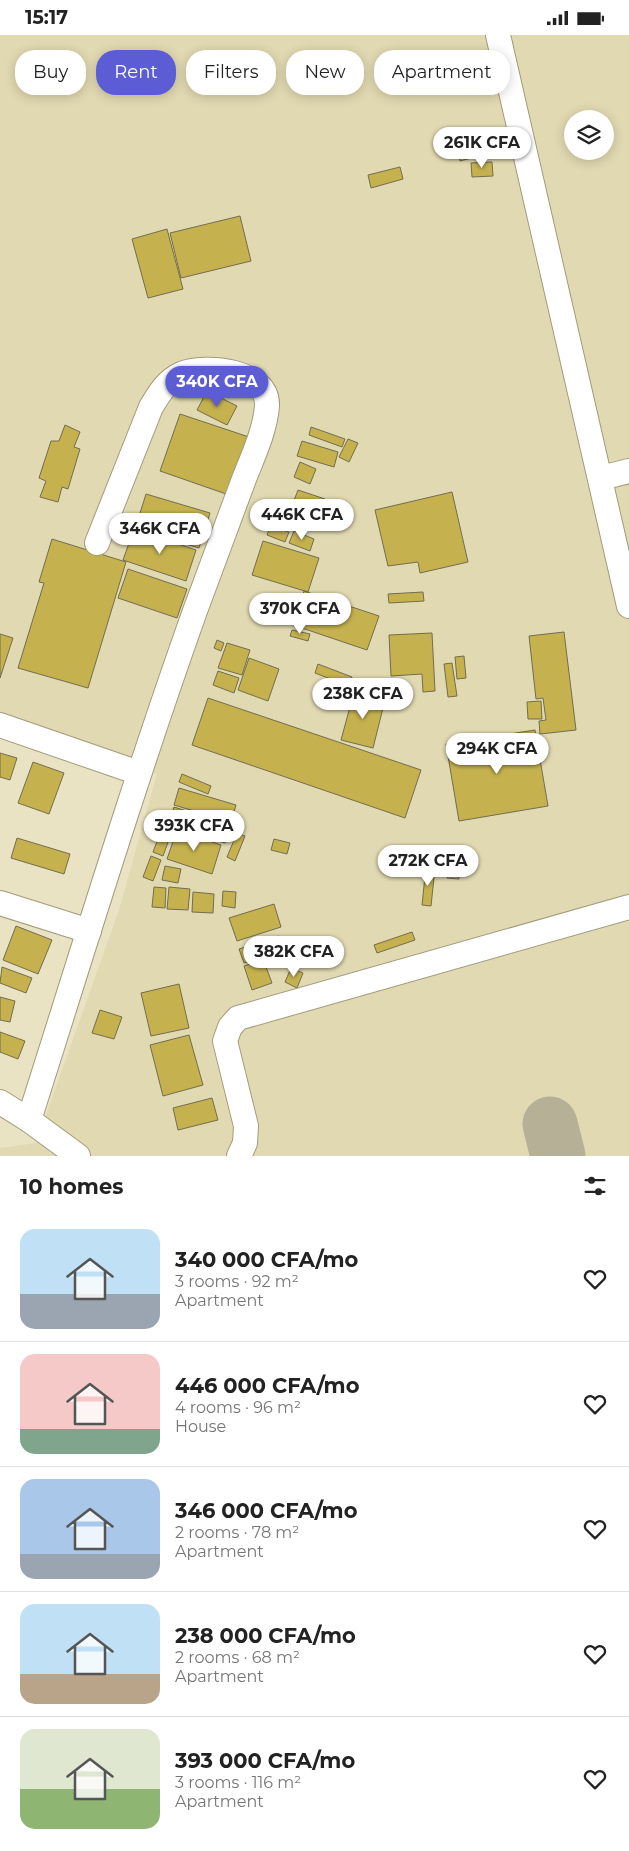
<!DOCTYPE html>
<meta charset="utf-8">
<style>
:root{--surface:#fff;--page:#f2f2f2;--text:#222;--muted:#767676;--line:#e0e0e0;--accent:#5c5dd5}
body{margin:0;font-family:Montserrat,sans-serif;background:var(--page);color:var(--text);height:100vh;display:flex;flex-direction:column;font-size:19px;white-space:nowrap}
*{box-sizing:border-box;margin:0}
p{font-size:16px;color:var(--muted)}
.icon{flex:none;width:28px;height:28px;fill:none;stroke:currentColor;stroke-width:2;stroke-linecap:round;stroke-linejoin:round}
.map{position:relative;height:1121px;overflow:hidden}
.details{display:flex;flex-direction:column;background:var(--surface);flex:1}
.details>*{flex:none}
.guide{position:absolute;left:15px;top:15px;width:600px;height:45px;display:flex;gap:10px}
.fabs{position:absolute;left:564px;top:75px;display:grid;gap:10px}
.fabs a{display:grid;place-items:center;width:50px;height:50px;border-radius:50%;background:var(--surface);box-shadow:0 2px 12px #0003;font-size:25px}
.price{position:absolute;translate:-50% -42px;padding:0 11px;border-radius:18px;background:#fff;color:#222;font-size:16px;line-height:32px;filter:drop-shadow(0 1px 2px #0008)}
.price::after{content:'';position:absolute;left:50%;top:30px;width:15px;height:11px;margin-left:-8px;background:inherit;clip-path:polygon(0 0,100% 0,50% 100%)}
.price.current{background:var(--accent);color:#fff}
ul{padding:0;list-style:none}
li{display:flex;align-items:center;gap:15px;height:125px;padding:0 20px}
li+li{border-top:1px solid var(--line)}
li span{display:grid;place-items:center;flex:none;width:140px;height:100px;border-radius:15px;color:#555}
li>.icon{margin-inline-start:auto}
span .icon{width:60px;height:60px;fill:#fffc;stroke-width:1}
li b{font-size:21px}
h2{display:flex;justify-content:space-between;align-items:center;height:60px;padding:0 20px;font-size:21px}
.tag{padding:0 18px;border-radius:20px;background:var(--surface);box-shadow:0 2px 12px #0003;font-size:18px;line-height:45px}
.tag.current{background:var(--accent);color:#fff}
.status{display:flex;justify-content:space-between;align-items:center;height:35px;padding:0 25px;background:var(--surface);direction:ltr}
.status svg{height:14px;fill:currentColor}
.map>svg:first-child{display:block}
.built{fill:#e1d9b1;fill-rule:evenodd}
.lines{fill:none;stroke-linecap:round;stroke-linejoin:round}
.taxiway{stroke:#b6b196;stroke-width:55}
.building{fill:#c5b24f;stroke:#726d4f}
.minor-casing{stroke:#a19b7c;stroke-width:26}
.minor{stroke:#fff;stroke-width:24}
</style>
<div class="status"><b>15:17</b><svg viewBox="0 0 49 12"><path d="M0 12V9h3v3zM5 12V6h3v6zM10 12V3h3v9zM15 12V0h3v12zM26 1h20v11H26zM47 4h2v5h-2z"/></svg></div>
<div class="map">
<svg width="629" height="1121" viewBox="0 0 629 1121">
<rect width="100%" height="100%" fill="#eae3c3"/>
<path class="built" d="M 0,0 L 629,0 L 629,1121 L 0,1121 L 0,1113 L 36,1108 L 119,875 L 157,739 L 0,685 ZM 572,84 L 605,84 L 605,116 L 572,116 Z"/>
<g class="lines">
<polyline class="taxiway" points="550,1089 558,1121"/>
</g>
<g class="building">
<polygon points="476,109 479,121 460,126 457,114"/>
<polygon points="492,127 493,141 472,142 471,128"/>
<polygon points="400,132 403,144 371,153 368,140"/>
<polygon points="240,181 251,226 181,243 170,198"/>
<polygon points="167,194 183,254 148,263 132,204"/>
<polygon points="207,356 237,371 227,390 197,375"/>
<polygon points="180,379 249,402 229,460 160,436"/>
<polygon points="65,390 80,397 74,412 80,414 68,454 62,452 58,467 40,462 46,446 39,443 51,406 59,406"/>
<polygon points="311,392 345,404 342,412 309,400"/>
<polygon points="348,404 358,408 349,427 339,422"/>
<polygon points="302,406 338,417 334,432 297,421"/>
<polygon points="300,427 316,434 310,449 294,442"/>
<polygon points="298,455 325,464 315,491 288,481"/>
<polygon points="452,457 468,527 420,538 418,527 388,531 375,475"/>
<polygon points="146,459 210,478 199,513 135,494"/>
<polygon points="271,490 289,497 285,507 267,500"/>
<polygon points="134,494 196,515 186,546 123,525"/>
<polygon points="294,496 314,504 310,516 289,508"/>
<polygon points="52,504 126,527 88,653 18,633 44,548 39,547"/>
<polygon points="263,506 319,523 308,557 252,540"/>
<polygon points="128,534 187,554 177,583 118,563"/>
<polygon points="304,556 379,581 367,615 293,590"/>
<polygon points="423,557 424,566 389,568 388,559"/>
<polygon points="292,595 310,599 308,606 290,601"/>
<polygon points="564,597 576,695 540,699 539,686 546,685 543,663 536,664 529,601"/>
<polygon points="432,598 435,656 423,657 422,639 391,641 389,600"/>
<polygon points="0,599 13,603 0,643"/>
<polygon points="217,605 224,608 221,616 214,613"/>
<polygon points="227,608 250,615 242,640 218,633"/>
<polygon points="464,621 466,643 457,644 455,622"/>
<polygon points="249,623 279,634 268,666 238,655"/>
<polygon points="452,628 457,661 448,662 444,629"/>
<polygon points="318,629 352,642 349,651 315,638"/>
<polygon points="218,636 239,643 234,658 213,650"/>
<polygon points="354,657 385,665 373,713 341,705"/>
<polygon points="208,663 421,735 405,783 192,710"/>
<polygon points="541,666 542,684 528,684 527,667"/>
<polygon points="535,695 548,771 459,786 446,709"/>
<polygon points="0,718 17,723 10,745 0,742"/>
<polygon points="33,727 64,738 49,779 18,768"/>
<polygon points="182,739 211,751 208,759 179,747"/>
<polygon points="179,753 236,770 231,787 174,770"/>
<polygon points="174,772 230,790 225,808 168,790"/>
<polygon points="177,795 221,810 212,839 167,824"/>
<polygon points="161,796 171,799 163,821 153,817"/>
<polygon points="237,798 245,801 235,826 227,822"/>
<polygon points="17,803 70,819 64,839 11,823"/>
<polygon points="274,804 290,808 287,819 271,815"/>
<polygon points="151,821 161,825 153,846 143,842"/>
<polygon points="448,828 459,829 459,844 447,843"/>
<polygon points="165,831 181,834 178,848 162,845"/>
<polygon points="426,832 435,833 431,871 422,870"/>
<polygon points="154,852 166,853 165,873 152,872"/>
<polygon points="169,852 190,854 188,875 167,874"/>
<polygon points="223,856 236,857 235,873 222,871"/>
<polygon points="193,857 214,859 213,878 192,877"/>
<polygon points="274,869 281,892 237,906 229,883"/>
<polygon points="16,891 52,905 38,939 3,925"/>
<polygon points="412,897 415,905 377,918 374,910"/>
<polygon points="279,901 284,916 244,928 239,914"/>
<polygon points="285,917 288,925 266,932 272,948 252,955 244,931"/>
<polygon points="2,932 32,943 26,958 0,948"/>
<polygon points="291,933 303,938 297,953 285,947"/>
<polygon points="179,949 189,993 151,1001 141,958"/>
<polygon points="0,962 15,966 10,987 0,985"/>
<polygon points="100,975 122,982 114,1004 92,998"/>
<polygon points="0,997 25,1006 18,1024 0,1017"/>
<polygon points="189,1000 203,1050 163,1061 150,1010"/>
<polygon points="212,1063 218,1085 178,1095 173,1073"/>
</g>
<g class="lines">
<defs>
<g id="minor">
<polyline points="498,0 629,571"/>
<polyline points="601,443 629,436"/>
<polyline points="0,690 139,738"/>
<polyline points="0,868 89,896"/>
<path d="M 0,1067 L 29,1085 C 83,915 135,744 195,576 C 211,532 228,488 244,444 C 253,421 265,396 267,371 C 269,335 205,329 181,339 C 166,346 159,359 151,372 L 97,508"/>
<polyline points="29,1085 78,1121"/>
<polyline points="239,1121 245,1108 246,1091 225,1006 230,992 238,983 629,872"/>
</g>
</defs>
<use href="#minor" class="minor-casing"/>
<use href="#minor" class="minor"/>
</g>
</svg>
<div class="fabs">
<a><svg class="icon" aria-label="layers" viewBox="0 0 24 24"><path d="M12 4l9 5-9 5-9-5zM3 14l9 5 9-5"/></svg></a>
</div>
<b class="price" style="left:482px;top:134px">261K CFA</b>
<b class="price current" style="left:217px;top:373px">340K CFA</b>
<b class="price" style="left:302px;top:506px">446K CFA</b>
<b class="price" style="left:160px;top:520px">346K CFA</b>
<b class="price" style="left:300px;top:600px">370K CFA</b>
<b class="price" style="left:363px;top:685px">238K CFA</b>
<b class="price" style="left:497px;top:740px">294K CFA</b>
<b class="price" style="left:194px;top:817px">393K CFA</b>
<b class="price" style="left:428px;top:852px">272K CFA</b>
<b class="price" style="left:294px;top:943px">382K CFA</b>
<div class="guide">
<a class="tag">Buy</a>
<a class="tag current">Rent</a>
<a class="tag">Filters</a>
<a class="tag">New</a>
<a class="tag">Apartment</a>
</div>
</div>
<section class="details">
<h2>10 homes<svg class="icon" aria-label="filters" viewBox="0 0 24 24"><path d="M4 7h16M4 17h16"/><circle cx="9" cy="7" r="2"/><circle cx="15" cy="17" r="2"/></svg></h2>
<ul>
<li><span style="background:linear-gradient(#bfe0f5 65%,#9aa5b1 0)"><svg class="icon" aria-label="home" viewBox="0 0 24 24"><path d="M3 11l9-7 9 7M6 9v11h12V9"/></svg></span><div><b>340 000 CFA/mo</b><p>3 rooms · 92 m²</p><p>Apartment</p></div><svg class="icon" aria-label="heart" viewBox="0 0 24 24"><path d="M12 20l-8-8c-3-5 5-10 8-4 3-6 11-1 8 4z"/></svg></li>
<li><span style="background:linear-gradient(#f6c9c9 75%,#7fa58c 0)"><svg class="icon" aria-label="home" viewBox="0 0 24 24"><path d="M3 11l9-7 9 7M6 9v11h12V9"/></svg></span><div><b>446 000 CFA/mo</b><p>4 rooms · 96 m²</p><p>House</p></div><svg class="icon" aria-label="heart" viewBox="0 0 24 24"><path d="M12 20l-8-8c-3-5 5-10 8-4 3-6 11-1 8 4z"/></svg></li>
<li><span style="background:linear-gradient(#a9c7e8 75%,#9aa5b1 0)"><svg class="icon" aria-label="home" viewBox="0 0 24 24"><path d="M3 11l9-7 9 7M6 9v11h12V9"/></svg></span><div><b>346 000 CFA/mo</b><p>2 rooms · 78 m²</p><p>Apartment</p></div><svg class="icon" aria-label="heart" viewBox="0 0 24 24"><path d="M12 20l-8-8c-3-5 5-10 8-4 3-6 11-1 8 4z"/></svg></li>
<li><span style="background:linear-gradient(#bfe0f5 70%,#b9a48a 0)"><svg class="icon" aria-label="home" viewBox="0 0 24 24"><path d="M3 11l9-7 9 7M6 9v11h12V9"/></svg></span><div><b>238 000 CFA/mo</b><p>2 rooms · 68 m²</p><p>Apartment</p></div><svg class="icon" aria-label="heart" viewBox="0 0 24 24"><path d="M12 20l-8-8c-3-5 5-10 8-4 3-6 11-1 8 4z"/></svg></li>
<li><span style="background:linear-gradient(#dfe7d0 60%,#8fb573 0)"><svg class="icon" aria-label="home" viewBox="0 0 24 24"><path d="M3 11l9-7 9 7M6 9v11h12V9"/></svg></span><div><b>393 000 CFA/mo</b><p>3 rooms · 116 m²</p><p>Apartment</p></div><svg class="icon" aria-label="heart" viewBox="0 0 24 24"><path d="M12 20l-8-8c-3-5 5-10 8-4 3-6 11-1 8 4z"/></svg></li>
</ul>
</section>
